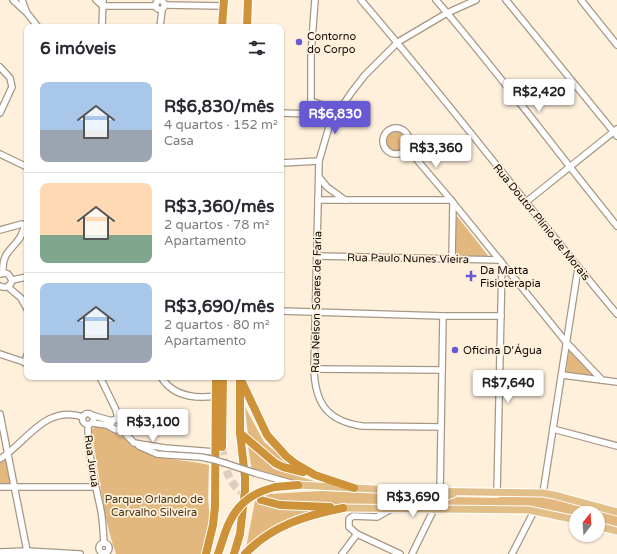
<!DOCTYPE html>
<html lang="pt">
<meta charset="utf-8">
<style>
:root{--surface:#fff;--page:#f2f2f3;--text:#2b2b33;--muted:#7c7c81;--line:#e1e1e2;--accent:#6759d3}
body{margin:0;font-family:"Varela Round",sans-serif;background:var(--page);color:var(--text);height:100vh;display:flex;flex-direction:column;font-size:15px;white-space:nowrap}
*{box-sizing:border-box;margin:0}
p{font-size:13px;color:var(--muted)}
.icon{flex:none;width:22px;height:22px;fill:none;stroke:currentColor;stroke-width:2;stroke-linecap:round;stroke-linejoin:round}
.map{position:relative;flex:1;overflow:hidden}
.details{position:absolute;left:24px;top:24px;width:260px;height:356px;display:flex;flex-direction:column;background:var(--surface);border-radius:8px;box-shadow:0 1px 3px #0004}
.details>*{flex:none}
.needle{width:26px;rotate:17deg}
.controls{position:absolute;left:569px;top:506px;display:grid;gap:8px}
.controls a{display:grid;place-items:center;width:36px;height:36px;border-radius:50%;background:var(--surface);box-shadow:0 1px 3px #0004;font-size:20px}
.price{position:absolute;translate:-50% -34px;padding:0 9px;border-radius:4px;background:#fff;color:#222;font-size:13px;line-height:26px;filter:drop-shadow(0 1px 2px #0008)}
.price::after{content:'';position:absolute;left:50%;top:24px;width:12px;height:9px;margin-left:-6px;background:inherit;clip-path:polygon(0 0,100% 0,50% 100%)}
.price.selected{background:var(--accent);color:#fff}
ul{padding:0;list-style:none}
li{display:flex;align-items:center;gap:12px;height:100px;padding:0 16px}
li+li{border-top:1px solid var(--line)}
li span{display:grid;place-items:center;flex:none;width:112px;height:80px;border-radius:8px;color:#555}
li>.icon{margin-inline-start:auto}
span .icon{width:48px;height:48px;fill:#fffc;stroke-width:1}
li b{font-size:17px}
h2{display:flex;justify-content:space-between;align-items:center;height:48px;padding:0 16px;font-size:17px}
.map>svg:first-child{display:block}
.green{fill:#e3b87f}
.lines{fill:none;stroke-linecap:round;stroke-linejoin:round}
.highway-tunnel{stroke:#dbcebc;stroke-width:8;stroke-dasharray:8 4;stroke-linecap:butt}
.minor-casing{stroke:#a59785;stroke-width:8}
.major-casing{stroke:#fff;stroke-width:9}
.highway-casing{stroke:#fff;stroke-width:10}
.minor{stroke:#fff;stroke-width:5.5}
.major{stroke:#e2be88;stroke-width:7}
.highway{stroke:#ce9238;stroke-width:8}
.minor-bridge-casing{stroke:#a59785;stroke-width:8;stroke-linecap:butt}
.highway-bridge-casing{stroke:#fff;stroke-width:10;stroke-linecap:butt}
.minor-bridge{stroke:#fff;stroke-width:5.5}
.highway-bridge{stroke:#ce9238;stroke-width:8}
.poi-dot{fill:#6759d3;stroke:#fff0dc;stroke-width:1.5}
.labels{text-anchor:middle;stroke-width:3.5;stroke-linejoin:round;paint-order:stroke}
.poi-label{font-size:11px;fill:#100b05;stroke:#fff0dc;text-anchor:start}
.street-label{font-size:11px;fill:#100b05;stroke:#fff0dc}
.park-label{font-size:11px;fill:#4a3517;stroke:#fff0dc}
</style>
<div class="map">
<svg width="617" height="554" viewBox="0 0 617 554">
<rect width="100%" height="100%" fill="#fff0dc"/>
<g class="green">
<circle cx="396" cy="141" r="12"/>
<polygon points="454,212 489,257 454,256"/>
<polygon points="569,350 594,376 566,372"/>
<polygon points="245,407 264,442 293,467 282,464 248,435"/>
<path d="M 96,426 C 118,428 132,448 154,455 C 172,461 190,460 209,465 L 208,499 L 210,518 L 203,554 L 116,554 C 102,516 100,474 92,435 L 92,429 Z"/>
<polygon points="248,446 274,469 317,482 294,482 252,470"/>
<polygon points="6,460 10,484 0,484 0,462"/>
<polygon points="321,491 443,494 435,498 434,506 288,504 260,498 270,494"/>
<polygon points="510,495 550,496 617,514 617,529 598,523 598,513 576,513 576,517 544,510 531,508 448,506 445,502 445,500 451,497 496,498"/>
<polygon points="255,501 276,507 319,509 300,515 246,548"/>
</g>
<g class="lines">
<path class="highway-tunnel" d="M 222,447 C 225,468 228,487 249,496"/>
<defs>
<g id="minor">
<polyline points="13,0 27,13 38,27"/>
<polyline points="22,0 26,11"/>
<polyline points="96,0 103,6 156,6"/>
<path d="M 361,0 C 449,102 530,210 617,314"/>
<path d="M 436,0 C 499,73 556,151 617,226"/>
<polyline points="506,0 617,136"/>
<polyline points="581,0 617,45"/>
<circle cx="160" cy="5" r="4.5"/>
<polyline points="165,5 223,6"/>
<polyline points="102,27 103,0"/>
<polyline points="160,27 162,10"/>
<polyline points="0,67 10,78 12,87 0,113"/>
<polyline points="311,101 339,111"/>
<polyline points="281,113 313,114 331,120"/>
<polyline points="313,114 311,101 311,54 315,0"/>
<circle cx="396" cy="141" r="13"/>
<polyline points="407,148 451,200 566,342 602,380"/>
<polyline points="0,154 27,167"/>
<polyline points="281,163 319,161"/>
<polyline points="319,177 327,187 345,200"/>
<polyline points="318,200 451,200"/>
<polyline points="526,202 617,129"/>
<polyline points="0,230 22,224"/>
<polyline points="317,256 500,260"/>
<polyline points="452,259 453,203"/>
<path d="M 3,273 C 1,247 19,249 24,228"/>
<polyline points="12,280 27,277"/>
<path d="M 0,286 C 6,289 11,286 12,280 L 8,274 L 5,273 L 0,274"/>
<polyline points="8,287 21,298 27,309"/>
<polyline points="281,311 443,316 501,316"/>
<polyline points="0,354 27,363"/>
<polyline points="25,363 27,355"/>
<polyline points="314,369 442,370"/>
<polyline points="562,375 617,382"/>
<polyline points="100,377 116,410 118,419"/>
<path d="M 161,377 C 173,396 195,399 216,396"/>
<circle cx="88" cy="419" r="5.5"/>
<polyline points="0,414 27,551 26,554"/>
<polyline points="91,415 112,421"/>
<polyline points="92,423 107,425 116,430 121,427 121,421 118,419 113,420 111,424 111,427"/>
<path d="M 88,425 C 88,453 94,479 100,506 C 103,518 103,531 104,543"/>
<path d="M 441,427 L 362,426 C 327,421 315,403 314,369 L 319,161 L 331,120 L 339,111 L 351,93 L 365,75 L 398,42 L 447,13 L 476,0"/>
<polyline points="120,428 134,443 165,448 215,452"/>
<polyline points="553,429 617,446"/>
<polyline points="139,446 157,454 169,455"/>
<path d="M 0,459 C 26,443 45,404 83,417"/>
<polyline points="255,473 294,484"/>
<polyline points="0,487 95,487"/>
<polyline points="440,491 443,316"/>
<polyline points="497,492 502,263"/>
<polyline points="543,493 578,268"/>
<polyline points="393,508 377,517 353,516 349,519 349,527 357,534 400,554"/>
<circle cx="104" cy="548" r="5"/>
<polyline points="0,552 27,551 80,554"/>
<polyline points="342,554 357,534"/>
<polyline points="412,554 434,509"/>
<polyline points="512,554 534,511"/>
</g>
<g id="major">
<polyline points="298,485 411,491 543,493 554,495 617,512"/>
<polyline points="343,508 529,510 576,520"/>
<polyline points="434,509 442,498 453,494"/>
<polyline points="598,526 617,531"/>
</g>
<g id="highway">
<polyline points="222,27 224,0"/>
<polyline points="247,27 248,0"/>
<polyline points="241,380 267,435 286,456 296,464 315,475 354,488"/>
<polyline points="240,433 275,463 283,467 303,472"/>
<polyline points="222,447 223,377"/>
<polyline points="275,487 298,485"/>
<polyline points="261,500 280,505 330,507"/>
<polyline points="206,554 213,525 215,507 216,377"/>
<polyline points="218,554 225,533"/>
<polyline points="234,554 240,534 245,490 245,477 240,433 240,377"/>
<path d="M 245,554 C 271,526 307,515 343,508"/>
</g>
</defs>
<use href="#minor" class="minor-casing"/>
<use href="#major" class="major-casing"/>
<use href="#highway" class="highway-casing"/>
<use href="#minor" class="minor"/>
<use href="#major" class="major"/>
<use href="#highway" class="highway"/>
<defs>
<polyline id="minor-bridge" points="169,455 201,457 215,460 255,473"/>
<path id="highway-bridge" d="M 225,533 C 234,507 248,494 275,487"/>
</defs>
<use href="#minor-bridge" class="minor-bridge-casing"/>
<use href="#highway-bridge" class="highway-bridge-casing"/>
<use href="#minor-bridge" class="minor-bridge"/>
<use href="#highway-bridge" class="highway-bridge"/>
</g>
<g class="poi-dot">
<circle cx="299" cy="42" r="4"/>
<path d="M469 270h4v4h4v4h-4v4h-4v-4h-4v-4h4z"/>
<circle cx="455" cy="350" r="4"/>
</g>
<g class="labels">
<g class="poi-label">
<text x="307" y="40">Contorno<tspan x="307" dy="13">do Corpo</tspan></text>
<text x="480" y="274">Da Matta<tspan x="480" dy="13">Fisioterapia</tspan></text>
<text x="463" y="354">Oficina D'Água</text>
</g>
<g class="street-label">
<text transform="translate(542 222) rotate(51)" y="4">Rua Doutor Plínio de Morais</text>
<text transform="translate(408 258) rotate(1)" y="4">Rua Paulo Nunes Vieira</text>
<text transform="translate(316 302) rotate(-89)" y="4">Rua Nelson Soares de Faria</text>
<text transform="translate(92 461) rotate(82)" y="4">Rua Juruá</text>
</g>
<g class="park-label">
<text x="154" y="503">Parque Orlando de<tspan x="154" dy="13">Carvalho Silveira</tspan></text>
</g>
</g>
</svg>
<div class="controls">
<a><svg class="needle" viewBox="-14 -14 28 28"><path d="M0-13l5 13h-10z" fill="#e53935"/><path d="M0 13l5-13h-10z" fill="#7c7c81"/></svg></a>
</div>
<b class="price" style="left:539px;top:113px">R$2,420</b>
<b class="price selected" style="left:335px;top:135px">R$6,830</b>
<b class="price" style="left:436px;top:169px">R$3,360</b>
<b class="price" style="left:508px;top:404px">R$7,640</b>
<b class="price" style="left:153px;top:443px">R$3,100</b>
<b class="price" style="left:413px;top:518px">R$3,690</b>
<section class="details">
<h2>6 imóveis<svg class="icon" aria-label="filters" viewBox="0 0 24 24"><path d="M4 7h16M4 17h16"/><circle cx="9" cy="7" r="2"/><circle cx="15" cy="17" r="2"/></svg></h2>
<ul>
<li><span style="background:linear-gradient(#a9c7e8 60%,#9aa5b1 0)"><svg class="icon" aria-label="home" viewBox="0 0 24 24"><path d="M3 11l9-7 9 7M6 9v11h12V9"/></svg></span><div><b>R$6,830/mês</b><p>4 quartos · 152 m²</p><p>Casa</p></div></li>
<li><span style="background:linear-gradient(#ffd9b3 65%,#7fa58c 0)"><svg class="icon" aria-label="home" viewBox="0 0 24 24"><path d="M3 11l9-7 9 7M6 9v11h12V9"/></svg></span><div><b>R$3,360/mês</b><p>2 quartos · 78 m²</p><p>Apartamento</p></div></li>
<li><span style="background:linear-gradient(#a9c7e8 65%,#9aa5b1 0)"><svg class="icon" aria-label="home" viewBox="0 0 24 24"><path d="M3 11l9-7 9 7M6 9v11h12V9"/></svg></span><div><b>R$3,690/mês</b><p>2 quartos · 80 m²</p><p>Apartamento</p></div></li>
</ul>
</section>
</div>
